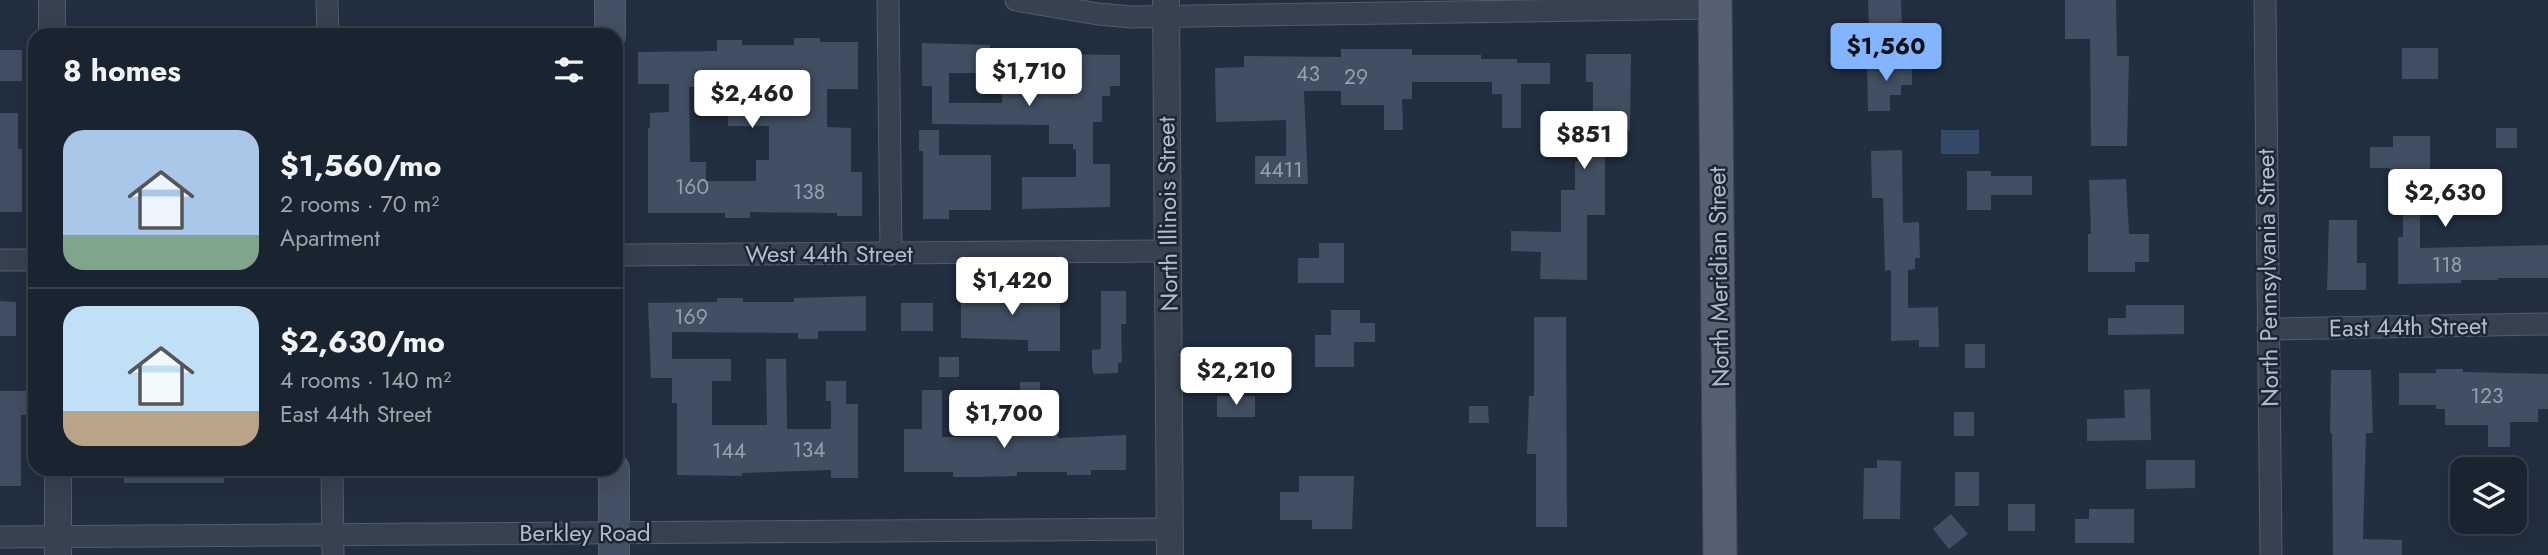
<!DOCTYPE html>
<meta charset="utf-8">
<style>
:root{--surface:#1a2330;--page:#232b38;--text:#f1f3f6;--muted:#9fa4ab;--line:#38404c;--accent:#83b4ff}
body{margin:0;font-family:Jost,sans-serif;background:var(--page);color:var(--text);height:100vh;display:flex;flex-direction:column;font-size:26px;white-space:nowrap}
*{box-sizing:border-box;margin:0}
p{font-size:23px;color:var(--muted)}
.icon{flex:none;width:38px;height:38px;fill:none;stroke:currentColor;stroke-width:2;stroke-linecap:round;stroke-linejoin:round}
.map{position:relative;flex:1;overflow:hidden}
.side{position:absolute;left:28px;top:28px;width:595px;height:448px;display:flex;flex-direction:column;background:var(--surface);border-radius:21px;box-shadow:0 7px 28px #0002,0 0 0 2px var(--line)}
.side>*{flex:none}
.fabs{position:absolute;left:2450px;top:457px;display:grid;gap:14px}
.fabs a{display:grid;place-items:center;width:77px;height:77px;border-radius:14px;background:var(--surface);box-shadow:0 7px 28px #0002,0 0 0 2px var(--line);font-size:35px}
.price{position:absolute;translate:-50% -60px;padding:0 16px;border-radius:7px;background:#fff;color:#222;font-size:23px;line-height:46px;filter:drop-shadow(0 2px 4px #0008)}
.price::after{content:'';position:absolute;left:50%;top:42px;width:21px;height:16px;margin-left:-10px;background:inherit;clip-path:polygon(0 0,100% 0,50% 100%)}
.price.selected{background:var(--accent);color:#111}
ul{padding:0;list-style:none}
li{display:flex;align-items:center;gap:21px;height:175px;padding:0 35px}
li+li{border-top:2px solid var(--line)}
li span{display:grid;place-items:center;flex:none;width:196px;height:140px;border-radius:21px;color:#555}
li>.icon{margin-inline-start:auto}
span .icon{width:84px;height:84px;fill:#fffc;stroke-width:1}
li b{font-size:30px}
h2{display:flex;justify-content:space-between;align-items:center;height:84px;padding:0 35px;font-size:30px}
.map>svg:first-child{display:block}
.water{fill:#354a68}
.building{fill:#414f62;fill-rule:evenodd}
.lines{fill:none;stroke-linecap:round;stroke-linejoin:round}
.minor-casing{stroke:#525c6a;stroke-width:23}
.tertiary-casing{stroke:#525c6a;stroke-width:28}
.secondary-casing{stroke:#525c6a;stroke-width:32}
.primary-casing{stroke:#404a59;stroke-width:35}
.minor{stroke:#374150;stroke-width:21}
.tertiary{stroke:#374150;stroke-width:26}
.secondary{stroke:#445063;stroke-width:30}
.primary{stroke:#556070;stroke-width:33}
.labels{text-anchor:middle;stroke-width:5;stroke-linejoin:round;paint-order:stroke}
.number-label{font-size:21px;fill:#96a1b0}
.street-label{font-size:24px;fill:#b3bcca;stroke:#1c2635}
</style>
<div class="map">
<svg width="2548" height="555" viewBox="0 0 2548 555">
<rect width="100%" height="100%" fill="#222f40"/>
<rect class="water" x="1941" y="130" width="38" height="24"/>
<g class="building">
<polygon points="1868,0 1901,0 1902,28 1869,29"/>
<polygon points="2065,0 2116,0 2117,56 2129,56 2127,146 2091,146 2090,39 2065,39"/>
<path d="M 794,38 L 820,38 L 820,42 L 858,42 L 858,89 L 827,89 L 827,127 L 851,128 L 851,172 L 862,172 L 862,216 L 837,216 L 837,213 L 750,212 L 750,218 L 725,218 L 725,213 L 648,213 L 648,128 L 650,128 L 650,113 L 669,112 L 669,84 L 638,84 L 638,52 L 717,51 L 717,40 L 742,40 L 742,45 L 794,45 ZM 689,87 L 728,87 L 728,126 L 769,126 L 769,160 L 756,160 L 756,181 L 706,181 L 706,162 L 690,162 Z"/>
<path d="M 922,43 L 990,45 L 990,53 L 1120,55 L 1120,86 L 1110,86 L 1110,96 L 1102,96 L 1102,122 L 1093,122 L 1093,164 L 1110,164 L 1110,207 L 1022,209 L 1022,177 L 1076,177 L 1076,149 L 1073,149 L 1073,144 L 1049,144 L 1049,125 L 932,124 L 932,86 L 922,86 ZM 949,73 L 1002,73 L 1002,103 L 949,103 Z"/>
<rect x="2402" y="48" width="36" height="31"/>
<polygon points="1341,49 1412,49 1412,55 1481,55 1481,59 1517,59 1517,63 1550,63 1550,84 1521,84 1521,128 1502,128 1502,94 1492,94 1492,82 1412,82 1412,99 1402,99 1403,130 1384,130 1384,105 1341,105 1341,91 1304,91 1308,184 1255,184 1255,156 1286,156 1286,120 1216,122 1215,68 1244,67 1244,56 1341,57"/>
<rect x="0" y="50" width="22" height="31"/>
<polygon points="1586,54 1631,54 1630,131 1605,131 1605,215 1587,215 1587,280 1540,279 1541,252 1511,251 1511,231 1561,232 1561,190 1575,190 1575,161 1584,161 1584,131 1556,131 1556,114 1593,114 1593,82 1586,82"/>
<polygon points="1912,62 1912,85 1901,85 1901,95 1890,95 1890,111 1868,111 1867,63"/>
<polygon points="0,113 18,113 18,149 22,149 22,212 0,212"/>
<rect x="2496" y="128" width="21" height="20"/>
<polygon points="919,130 939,130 939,155 991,155 991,210 949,210 949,219 923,219 923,151 919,151"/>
<polygon points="2393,136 2430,136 2430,191 2420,191 2420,248 2548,245 2548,278 2498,278 2498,280 2461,280 2461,283 2398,284 2398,237 2403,237 2403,191 2390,191 2390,168 2370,168 2370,147 2393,147"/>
<polygon points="1902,150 1903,223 1919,222 1920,258 1915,258 1915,269 1908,270 1908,308 1938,307 1939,347 1919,347 1919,340 1891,341 1891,270 1885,271 1883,198 1872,198 1871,151"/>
<polygon points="1967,171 1991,171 1991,176 2032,176 2032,195 1991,195 1991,210 1967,210"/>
<polygon points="2126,179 2129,234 2149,234 2149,262 2135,262 2135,272 2088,272 2088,234 2091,234 2089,180"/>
<polygon points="2329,220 2357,220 2357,263 2366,263 2366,290 2327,290"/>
<polygon points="1319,243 1344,243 1344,283 1298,283 1298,258 1319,258"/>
<polygon points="961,286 984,286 984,293 1060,293 1060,351 1028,351 1028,340 961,338"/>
<polygon points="1101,291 1126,291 1126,324 1121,324 1122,362 1118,363 1118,373 1094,374 1092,368 1092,350 1101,349"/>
<polygon points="866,296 866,331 818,331 818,339 798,339 798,333 672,332 672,359 731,359 731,381 712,381 712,425 767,425 766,359 786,359 787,429 831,429 831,401 826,401 826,381 846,381 846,404 858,404 858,478 831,478 831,470 742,473 742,476 677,475 677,403 672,403 672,378 651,378 648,303 717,302 717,298 743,298 743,302 794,302 794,298"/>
<polygon points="0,301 16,302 16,336 0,336"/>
<rect x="901" y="303" width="32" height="28"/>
<polygon points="2126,305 2184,305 2184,334 2108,335 2108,318 2126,318"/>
<polygon points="1331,310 1360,310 1360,323 1375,323 1375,342 1354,342 1354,367 1315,367 1315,335 1331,335"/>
<polygon points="1534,317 1566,317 1567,527 1536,527 1536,454 1527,454 1529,396 1534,396"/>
<rect x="1965" y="344" width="20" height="24"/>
<rect x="939" y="357" width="20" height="20"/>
<polygon points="2436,369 2463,369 2463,372 2548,374 2548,409 2538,409 2538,422 2510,422 2510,447 2488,447 2488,425 2445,425 2445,409 2436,409 2436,405 2399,405 2399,373 2436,373"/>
<polygon points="2331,370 2371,370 2373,433 2366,433 2363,539 2402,540 2402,555 2333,555 2332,433 2330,433"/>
<rect x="1020" y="382" width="20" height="20"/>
<polygon points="2150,389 2151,440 2087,441 2087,419 2125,418 2124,390"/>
<polygon points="922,390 942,390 942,437 992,437 992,428 1017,428 1017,435 1058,435 1058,438 1126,435 1126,470 1091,470 1091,475 1067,475 1067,472 1017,472 1017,476 976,477 953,477 953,472 904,472 904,429 922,429"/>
<polygon points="0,391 27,391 27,415 21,415 21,486 0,486"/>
<rect x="1217" y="396" width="38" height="21"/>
<polygon points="1469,406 1488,406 1489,423 1469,423"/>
<rect x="1954" y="412" width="20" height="24"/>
<polygon points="1877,460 1901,461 1900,519 1863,519 1864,468 1877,468"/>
<polygon points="2146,460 2195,460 2195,488 2146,489"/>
<rect x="124" y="469" width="100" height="14"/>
<rect x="1955" y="472" width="24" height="34"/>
<polygon points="1299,476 1354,476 1352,529 1312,529 1312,520 1280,520 1280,492 1299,492"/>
<rect x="2008" y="504" width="27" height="27"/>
<polygon points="2089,509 2134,509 2134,543 2075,543 2075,519 2089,519"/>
<polygon points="1951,514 1968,534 1949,549 1933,529"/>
</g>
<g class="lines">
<defs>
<g id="minor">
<polyline points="327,0 328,35"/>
<polyline points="888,0 891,254"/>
<polyline points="1016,0 1098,14 1132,17 1715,8"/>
<polyline points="2265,0 2271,555"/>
<polyline points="616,255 1168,251"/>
<polyline points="0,260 35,260"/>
<polyline points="2268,329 2548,324"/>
<polyline points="332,469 333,555"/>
<polyline points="0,537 1170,529"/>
</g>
<g id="tertiary">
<polyline points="52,0 52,35"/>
<polyline points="1166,0 1170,555"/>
<polyline points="58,469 58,555"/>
</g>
<g id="secondary">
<polyline points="610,0 610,35"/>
<polyline points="614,555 614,469"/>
</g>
<polyline id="primary" points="1715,0 1720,555"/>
</defs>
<use href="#minor" class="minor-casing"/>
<use href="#tertiary" class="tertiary-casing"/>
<use href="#secondary" class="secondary-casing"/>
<use href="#primary" class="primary-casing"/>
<use href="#minor" class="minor"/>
<use href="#tertiary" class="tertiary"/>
<use href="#secondary" class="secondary"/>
<use href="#primary" class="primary"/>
</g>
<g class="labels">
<g class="number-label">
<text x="1308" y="81">43</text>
<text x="1356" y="84">29</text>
<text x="1281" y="177">4411</text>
<text x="692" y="194">160</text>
<text x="809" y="199">138</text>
<text x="2447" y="272">118</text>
<text x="691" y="324">169</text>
<text x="2487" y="403">123</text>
<text x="809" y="457">134</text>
<text x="729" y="458">144</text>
</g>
<g class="street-label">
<text transform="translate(1168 214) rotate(-91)" y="8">North Illinois Street</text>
<text x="829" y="262">West 44th Street</text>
<text transform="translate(1719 277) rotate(-91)" y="8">North Meridian Street</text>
<text transform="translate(2268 278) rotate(-91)" y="8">North Pennsylvania Street</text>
<text transform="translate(2408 327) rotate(-1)" y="8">East 44th Street</text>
<text x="585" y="541">Berkley Road</text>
</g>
</g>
</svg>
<div class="fabs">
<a><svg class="icon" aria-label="layers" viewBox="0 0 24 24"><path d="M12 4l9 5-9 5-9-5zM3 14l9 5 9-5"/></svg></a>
</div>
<b class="price selected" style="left:1886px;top:83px">$1,560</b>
<b class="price" style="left:1029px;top:108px">$1,710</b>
<b class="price" style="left:752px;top:130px">$2,460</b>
<b class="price" style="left:1584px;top:171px">$851</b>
<b class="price" style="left:2445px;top:229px">$2,630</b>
<b class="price" style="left:1012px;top:317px">$1,420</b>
<b class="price" style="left:1236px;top:407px">$2,210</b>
<b class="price" style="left:1004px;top:450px">$1,700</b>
<section class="side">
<h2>8 homes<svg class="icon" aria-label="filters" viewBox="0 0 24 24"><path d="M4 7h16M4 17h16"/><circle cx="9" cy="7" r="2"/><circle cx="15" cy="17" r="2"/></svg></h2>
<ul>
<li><span style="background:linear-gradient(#a9c7e8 75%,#7fa58c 0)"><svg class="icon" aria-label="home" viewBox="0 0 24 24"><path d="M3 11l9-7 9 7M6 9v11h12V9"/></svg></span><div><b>$1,560/mo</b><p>2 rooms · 70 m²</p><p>Apartment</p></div></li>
<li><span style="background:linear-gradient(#bfe0f5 75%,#b9a48a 0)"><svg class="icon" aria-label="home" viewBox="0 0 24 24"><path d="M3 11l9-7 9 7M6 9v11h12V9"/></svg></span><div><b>$2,630/mo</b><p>4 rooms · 140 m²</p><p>East 44th Street</p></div></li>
</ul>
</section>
</div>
